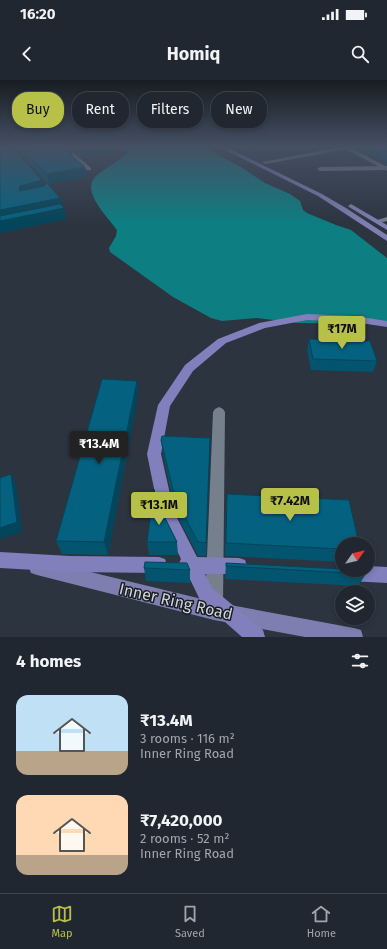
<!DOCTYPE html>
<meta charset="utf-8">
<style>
:root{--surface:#212730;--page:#2d333c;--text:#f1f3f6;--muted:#a2a5ab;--line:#3e444c;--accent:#b8c147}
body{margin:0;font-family:"Fira Sans",sans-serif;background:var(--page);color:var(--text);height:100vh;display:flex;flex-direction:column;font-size:15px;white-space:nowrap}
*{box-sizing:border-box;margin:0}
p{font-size:13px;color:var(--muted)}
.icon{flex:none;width:22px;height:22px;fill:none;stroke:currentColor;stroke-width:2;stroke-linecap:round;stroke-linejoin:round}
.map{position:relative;height:557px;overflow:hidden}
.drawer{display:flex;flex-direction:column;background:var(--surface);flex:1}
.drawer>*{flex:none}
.banner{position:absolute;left:12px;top:12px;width:363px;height:36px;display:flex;gap:8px}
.needle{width:26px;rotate:56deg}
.buttons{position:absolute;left:335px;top:457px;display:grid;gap:8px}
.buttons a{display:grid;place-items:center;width:40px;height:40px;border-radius:50%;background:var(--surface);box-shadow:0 2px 6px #0003,0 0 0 1px var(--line);font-size:20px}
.price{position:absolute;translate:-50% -34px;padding:0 9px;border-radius:4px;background:var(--accent);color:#111;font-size:13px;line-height:26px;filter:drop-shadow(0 1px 2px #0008)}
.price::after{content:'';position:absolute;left:50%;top:24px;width:12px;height:9px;margin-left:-6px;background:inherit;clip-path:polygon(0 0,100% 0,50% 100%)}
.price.current{background:#222;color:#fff}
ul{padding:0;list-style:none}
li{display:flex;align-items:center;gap:12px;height:100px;padding:0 16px}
li span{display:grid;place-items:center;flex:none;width:112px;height:80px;border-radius:12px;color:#555}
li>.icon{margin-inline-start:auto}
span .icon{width:48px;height:48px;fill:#fffc;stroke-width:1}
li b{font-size:17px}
h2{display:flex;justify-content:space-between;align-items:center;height:48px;padding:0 16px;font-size:17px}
.pill{padding:0 14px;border-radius:16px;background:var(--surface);box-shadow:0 2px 6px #0003,0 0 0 1px var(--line);font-size:14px;line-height:36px}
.pill.current{background:var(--accent);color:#111}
.status{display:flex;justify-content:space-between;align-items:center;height:28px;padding:0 20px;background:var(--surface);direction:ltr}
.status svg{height:11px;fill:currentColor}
header{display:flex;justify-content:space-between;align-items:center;height:52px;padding:0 16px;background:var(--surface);font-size:18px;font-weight:700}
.tabs{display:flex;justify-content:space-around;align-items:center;height:56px;border-top:1px solid var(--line);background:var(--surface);font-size:11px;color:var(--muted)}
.tabs a{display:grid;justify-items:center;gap:2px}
.tabs .current{color:var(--accent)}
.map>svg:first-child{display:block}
.water{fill:#0d7e82}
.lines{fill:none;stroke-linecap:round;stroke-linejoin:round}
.service{fill:#76808d;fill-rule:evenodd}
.minor{fill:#76808d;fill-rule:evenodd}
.primary{fill:#7e7fb0;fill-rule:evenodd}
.trunk{fill:#817fbc;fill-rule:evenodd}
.wall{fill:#03546e}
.shaded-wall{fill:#03455a}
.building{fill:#046280;stroke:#03455a}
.labels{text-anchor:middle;stroke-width:3;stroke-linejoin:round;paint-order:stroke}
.near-street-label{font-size:16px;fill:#ced4db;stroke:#181c21}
</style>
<div class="status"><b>16:20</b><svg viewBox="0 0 49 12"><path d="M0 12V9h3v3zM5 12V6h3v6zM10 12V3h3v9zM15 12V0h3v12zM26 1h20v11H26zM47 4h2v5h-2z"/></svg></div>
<header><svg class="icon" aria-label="back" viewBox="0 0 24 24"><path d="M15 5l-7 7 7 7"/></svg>Homiq<svg class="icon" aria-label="search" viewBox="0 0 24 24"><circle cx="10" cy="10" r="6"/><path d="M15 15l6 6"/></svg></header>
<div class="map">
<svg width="387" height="557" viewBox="0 0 387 557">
<rect width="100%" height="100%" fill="#2c3440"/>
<path class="water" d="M 129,66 L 201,66 L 241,87 L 265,103 L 290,114 L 300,121 L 303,130 L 307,133 L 336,145 L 351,150 L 387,178 L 387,244 L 298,243 L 257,238 L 222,241 L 211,238 L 173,217 L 110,172 L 109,168 L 116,156 L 117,150 C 108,137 80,111 96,96 C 105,88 119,81 129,72 Z"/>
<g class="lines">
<g class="service">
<polygon points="61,66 66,66 91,88 91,90 87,90"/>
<polygon points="346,66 349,68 348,69 265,84 262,82"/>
<polygon points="387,86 386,90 320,91 317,89 320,87"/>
</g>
<g class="minor">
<polygon points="340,66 347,66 387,87 387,91"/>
<polygon points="387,137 387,141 378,143 374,141"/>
<polygon points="219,327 223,329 225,332 223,525 220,531 214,534 208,531 205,525 213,332 215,329"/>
</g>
<g class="primary">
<polygon points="217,66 224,66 322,114 346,128 387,155 387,161 318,116"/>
<polygon points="351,124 387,145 387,150 349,127 348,126"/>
<polygon points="37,479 214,522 354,548 361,550 363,557 305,557 214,540 37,495 31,493 29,487 31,481"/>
</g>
<g class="trunk">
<polygon points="307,234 354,236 387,241 387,247 354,242 307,240 265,248 226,263 193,291 170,326 161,374 174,432 197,477 239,478 245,480 247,486 245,492 239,494 205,494 212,508 263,550 265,557 242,557 200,520 187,493 180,491 178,485 181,479 159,433 147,374 158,325 185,285 218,259 259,243"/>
<polygon points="0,472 70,476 159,477 165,479 167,485 165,491 159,493 70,492 0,488"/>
<polygon points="368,486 387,487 387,503 350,501 344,499 342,493 343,490 368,490"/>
</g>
</g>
<g class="wall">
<polygon points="0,66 42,106 44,106 47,103 14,66 67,66 71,70 73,77 85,87 86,97 49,104 62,126 66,139 0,153"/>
<polygon points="69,66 119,66 119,71 81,78"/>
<polygon points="354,66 387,66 387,83"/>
<polygon points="309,259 377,281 373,292 311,290 307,270"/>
<polygon points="137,301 138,315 108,475 62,474 56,461"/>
<polygon points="210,358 206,476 198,476 175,431 163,374 161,360"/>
<polygon points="227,414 342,464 342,482 225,476 226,428"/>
<polygon points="156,420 177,462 178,475 149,475 147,462"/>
<polygon points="226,483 366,494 358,506 225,499"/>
<polygon points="144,488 190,490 190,503 146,501"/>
</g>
<g class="shaded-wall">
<polygon points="93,66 119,66 119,71 81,78 80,68"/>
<polygon points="71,70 73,79 66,71"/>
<polygon points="85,87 86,97 49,104 47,94"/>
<polygon points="41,99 43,109 19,111 20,106"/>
<polygon points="60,118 63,128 64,128 66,139 0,153 0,130"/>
<polygon points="137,301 138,315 108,475 104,462"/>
<polygon points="11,394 16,405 22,452 0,459 0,448"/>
</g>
<g class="building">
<polygon points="0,66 11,66 41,99 39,101 20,106 19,111 44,106 47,103 60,118 0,130"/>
<polygon points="20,66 67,66 71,70 66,71 85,87 47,94"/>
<polygon points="77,66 93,66 80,68"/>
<polygon points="365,66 387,66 387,77"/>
<polygon points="60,124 64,128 0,141 0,136"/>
<polygon points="309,259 370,261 377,281 313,279"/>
<polygon points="102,299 137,301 104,462 56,461"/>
<polygon points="162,356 210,358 206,463 198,462 175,418 161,360"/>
<polygon points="11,394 17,442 0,448 0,398"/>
<polygon points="154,409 156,420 177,462 147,462"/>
<polygon points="227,414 349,420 359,464 342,464 342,469 226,463"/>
<polygon points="145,482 187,483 190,490 144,488"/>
<polygon points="226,483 342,489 342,490 365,490 366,494 226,486"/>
</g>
<linearGradient id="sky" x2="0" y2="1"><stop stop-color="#181d23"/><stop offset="0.46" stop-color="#455064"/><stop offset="1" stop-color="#455064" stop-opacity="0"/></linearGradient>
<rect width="387" height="144" fill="url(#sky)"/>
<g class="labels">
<g class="near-street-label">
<text transform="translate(176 521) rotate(13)" y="6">Inner Ring Road</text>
</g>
</g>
</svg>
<div class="buttons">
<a><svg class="needle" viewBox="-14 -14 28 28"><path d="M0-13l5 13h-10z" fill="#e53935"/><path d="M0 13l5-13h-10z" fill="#a2a5ab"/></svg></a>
<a><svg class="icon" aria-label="layers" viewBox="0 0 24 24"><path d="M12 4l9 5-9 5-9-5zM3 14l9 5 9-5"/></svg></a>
</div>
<b class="price" style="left:342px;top:270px">₹17M</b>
<b class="price current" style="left:99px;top:385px">₹13.4M</b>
<b class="price" style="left:290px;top:442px">₹7.42M</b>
<b class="price" style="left:159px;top:446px">₹13.1M</b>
<div class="banner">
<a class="pill current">Buy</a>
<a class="pill">Rent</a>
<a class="pill">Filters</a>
<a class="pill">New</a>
</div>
</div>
<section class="drawer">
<h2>4 homes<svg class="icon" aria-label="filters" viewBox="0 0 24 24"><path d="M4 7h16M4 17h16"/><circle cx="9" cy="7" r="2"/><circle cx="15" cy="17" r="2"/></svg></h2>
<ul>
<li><span style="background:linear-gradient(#bfe0f5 70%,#b9a48a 0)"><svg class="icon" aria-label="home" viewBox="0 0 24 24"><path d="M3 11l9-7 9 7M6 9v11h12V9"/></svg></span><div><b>₹13.4M</b><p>3 rooms · 116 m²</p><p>Inner Ring Road</p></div></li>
<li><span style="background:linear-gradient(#ffd9b3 75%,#b9a48a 0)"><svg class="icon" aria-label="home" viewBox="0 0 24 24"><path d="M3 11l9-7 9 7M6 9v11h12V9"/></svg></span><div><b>₹7,420,000</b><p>2 rooms · 52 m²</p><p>Inner Ring Road</p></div></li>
</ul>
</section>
<nav class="tabs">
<a class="current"><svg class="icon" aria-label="map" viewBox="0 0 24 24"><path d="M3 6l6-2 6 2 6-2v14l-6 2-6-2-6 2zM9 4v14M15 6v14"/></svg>Map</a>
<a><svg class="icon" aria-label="saved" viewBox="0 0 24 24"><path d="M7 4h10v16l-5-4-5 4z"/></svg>Saved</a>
<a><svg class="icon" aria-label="home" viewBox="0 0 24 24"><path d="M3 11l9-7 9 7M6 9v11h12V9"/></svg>Home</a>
</nav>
